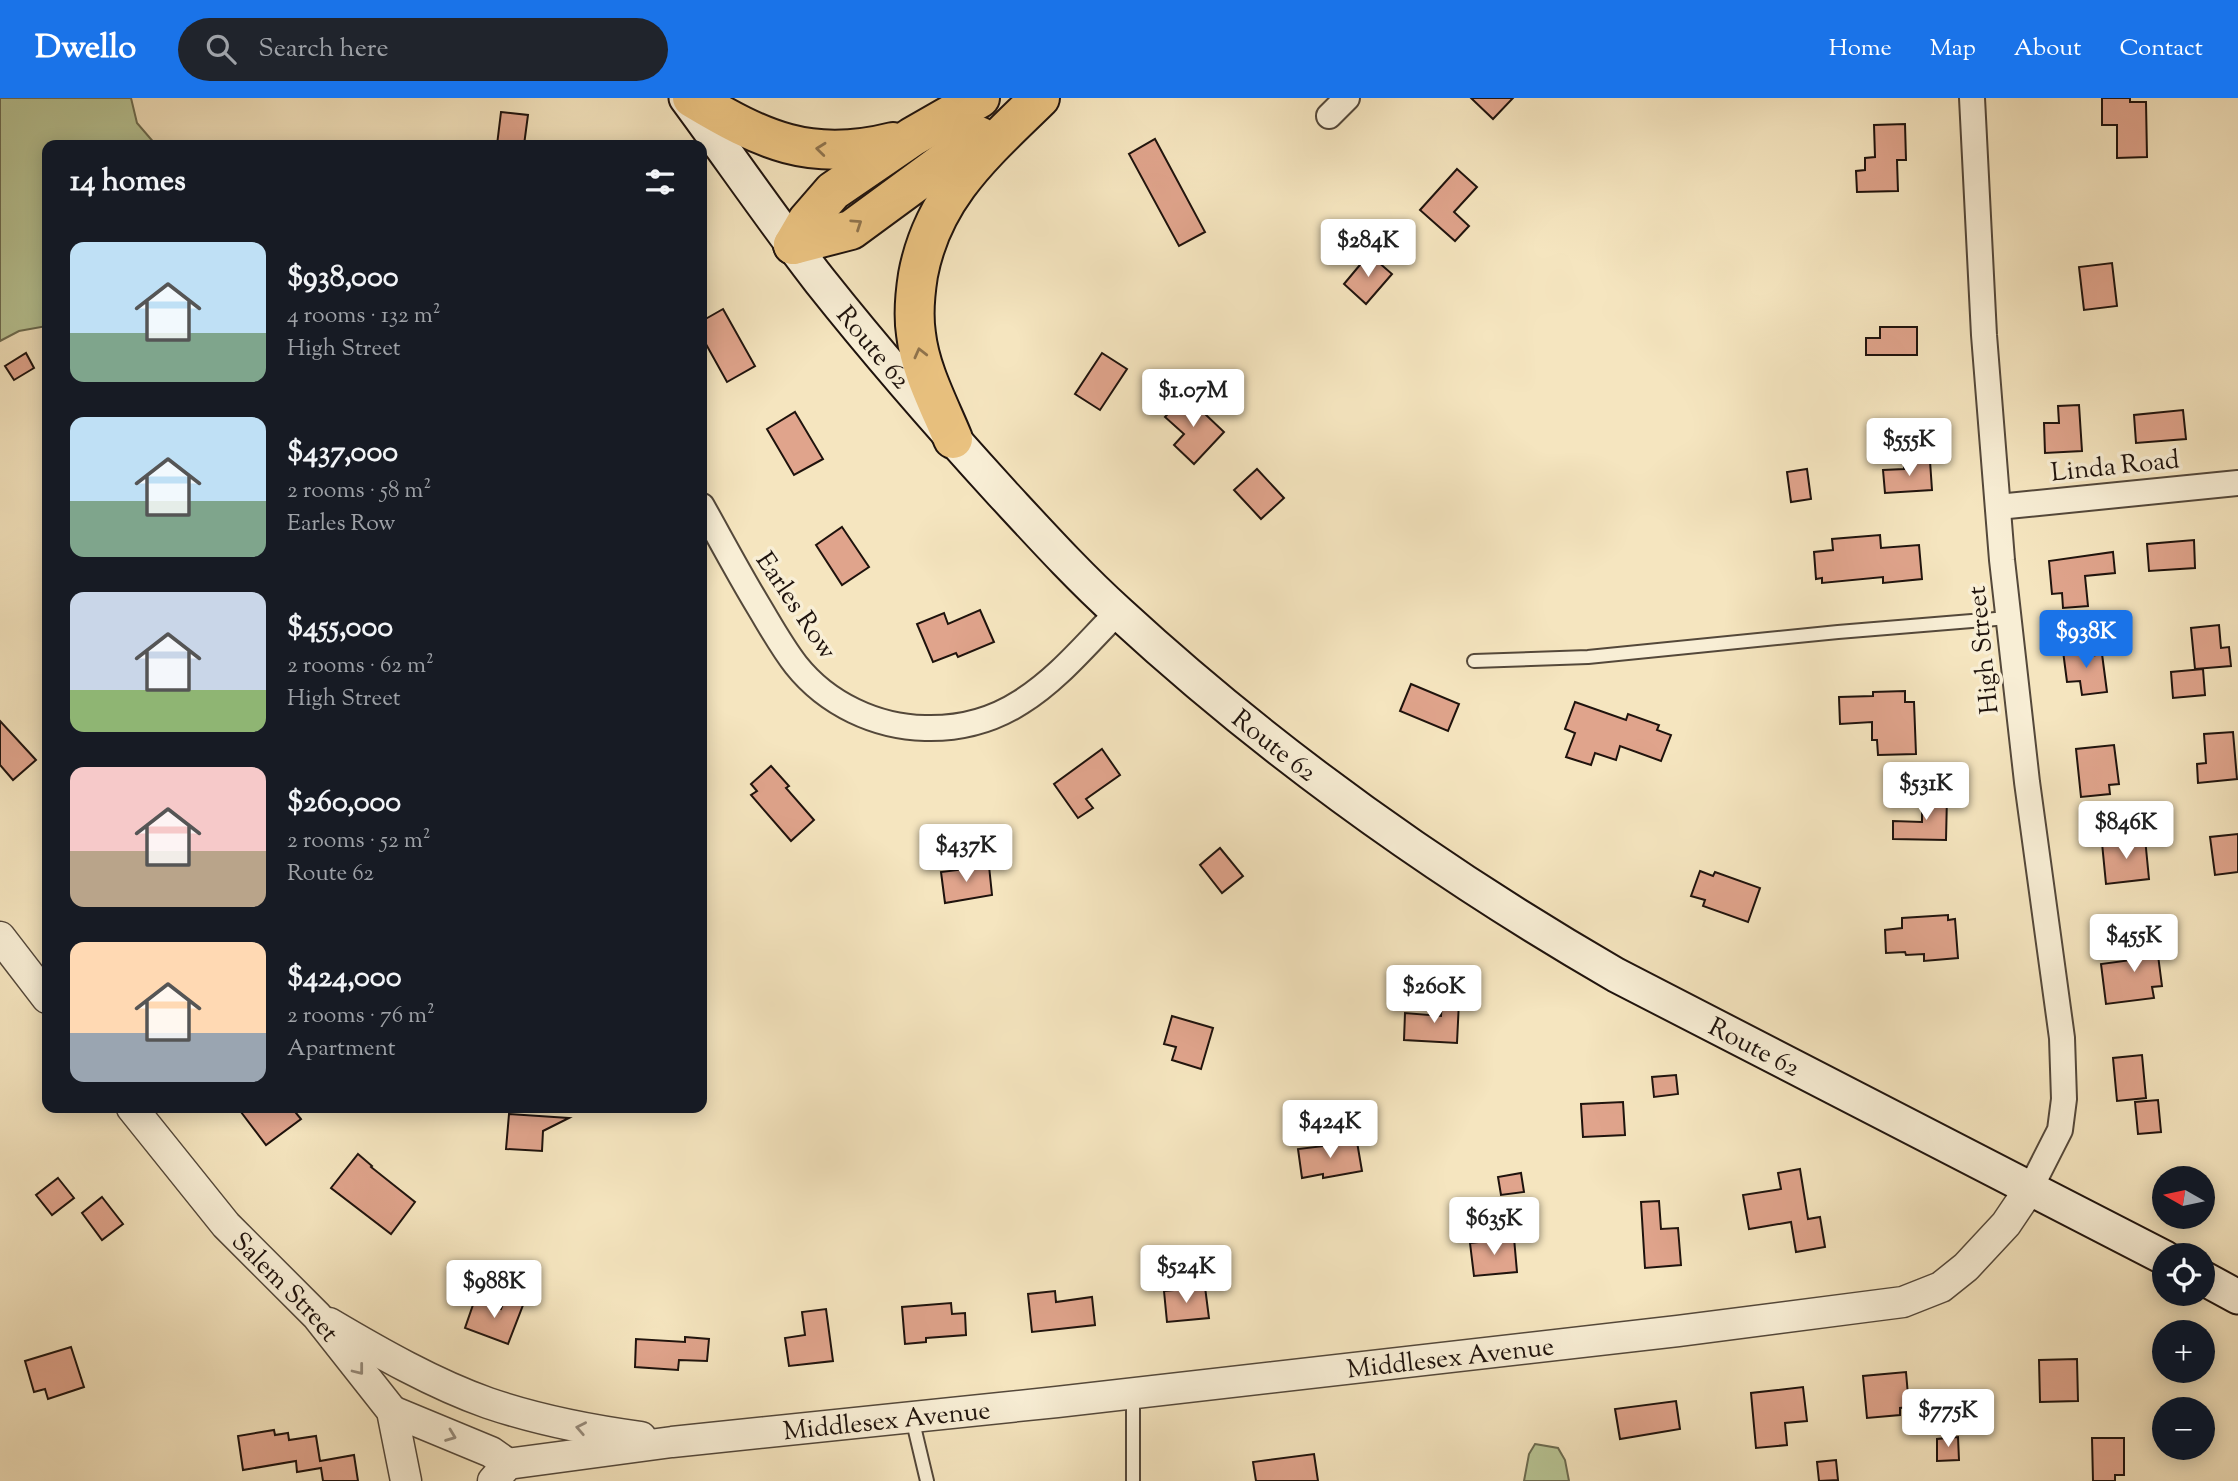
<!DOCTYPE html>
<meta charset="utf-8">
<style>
:root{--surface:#171b24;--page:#20242c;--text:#f1f3f6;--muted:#9ea1a6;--accent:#1a73e8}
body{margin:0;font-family:"Sorts Mill Goudy",serif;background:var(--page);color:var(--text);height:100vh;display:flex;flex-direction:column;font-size:26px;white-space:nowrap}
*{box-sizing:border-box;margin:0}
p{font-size:23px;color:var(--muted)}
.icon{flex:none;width:38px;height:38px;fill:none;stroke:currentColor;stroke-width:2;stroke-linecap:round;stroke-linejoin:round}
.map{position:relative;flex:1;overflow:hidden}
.side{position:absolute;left:42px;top:42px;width:665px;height:973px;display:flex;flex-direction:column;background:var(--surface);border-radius:14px;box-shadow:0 4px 18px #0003}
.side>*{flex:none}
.needle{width:46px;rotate:279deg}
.tools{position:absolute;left:2152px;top:1068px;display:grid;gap:14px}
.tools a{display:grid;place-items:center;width:63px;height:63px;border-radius:50%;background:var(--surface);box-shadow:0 4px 18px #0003;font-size:35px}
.price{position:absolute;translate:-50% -60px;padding:0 16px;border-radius:7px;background:#fff;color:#222;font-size:23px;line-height:46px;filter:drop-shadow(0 2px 4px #0008)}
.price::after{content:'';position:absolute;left:50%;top:42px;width:21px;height:16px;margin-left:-10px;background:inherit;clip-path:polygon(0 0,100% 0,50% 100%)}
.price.on{background:var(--accent);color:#fff}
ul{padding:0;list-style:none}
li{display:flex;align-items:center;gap:21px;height:175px;padding:0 28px}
li span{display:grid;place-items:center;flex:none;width:196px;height:140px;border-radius:14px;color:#555}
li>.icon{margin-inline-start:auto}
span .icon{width:84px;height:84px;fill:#fffc;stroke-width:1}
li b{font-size:30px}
h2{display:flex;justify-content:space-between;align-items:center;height:84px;padding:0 28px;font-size:30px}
header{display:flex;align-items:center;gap:42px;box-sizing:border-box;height:98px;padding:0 35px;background:var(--accent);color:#fff}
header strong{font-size:33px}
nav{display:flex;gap:38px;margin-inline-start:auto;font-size:24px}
.search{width:490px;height:63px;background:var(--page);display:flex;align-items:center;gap:18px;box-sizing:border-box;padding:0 24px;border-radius:38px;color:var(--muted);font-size:26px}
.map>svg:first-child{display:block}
.green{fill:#b8c595;stroke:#6c6c51;stroke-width:2}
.building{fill:#e0a48c;stroke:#1f130d;stroke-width:2}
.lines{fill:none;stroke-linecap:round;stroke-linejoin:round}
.service-casing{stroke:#54483a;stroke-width:16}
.minor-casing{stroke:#54483a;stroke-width:28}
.tertiary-casing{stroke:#54483a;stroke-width:33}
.secondary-casing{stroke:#1f130d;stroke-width:37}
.motorway-casing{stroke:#1f130d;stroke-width:42}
.service{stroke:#f8eed5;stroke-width:12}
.minor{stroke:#f8eed5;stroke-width:24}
.tertiary{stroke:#f8eed5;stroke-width:30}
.secondary{stroke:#f8eed5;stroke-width:33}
.motorway{stroke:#eac280;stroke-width:38}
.oneway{stroke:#8f734c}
.oneway2{stroke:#968b7b}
.labels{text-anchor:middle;stroke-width:7;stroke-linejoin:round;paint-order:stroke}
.street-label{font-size:26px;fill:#1f130d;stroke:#f8eed5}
</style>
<header>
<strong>Dwello</strong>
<div class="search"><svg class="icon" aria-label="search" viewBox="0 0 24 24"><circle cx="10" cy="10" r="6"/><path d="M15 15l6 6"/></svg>Search here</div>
<nav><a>Home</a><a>Map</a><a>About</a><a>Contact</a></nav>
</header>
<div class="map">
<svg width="2238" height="1383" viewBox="0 0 2238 1383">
<rect width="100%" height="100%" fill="#f5e5bf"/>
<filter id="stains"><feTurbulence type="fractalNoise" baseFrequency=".00286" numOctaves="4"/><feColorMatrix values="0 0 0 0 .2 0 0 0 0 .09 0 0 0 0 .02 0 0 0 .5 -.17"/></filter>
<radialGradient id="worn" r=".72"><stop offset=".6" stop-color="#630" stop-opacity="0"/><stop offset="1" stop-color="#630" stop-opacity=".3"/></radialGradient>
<g class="green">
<polygon points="0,0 131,0 137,25 156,47 47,47 47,228 19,233 0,243"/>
<polygon points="1535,1346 1558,1350 1565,1362 1569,1383 1524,1383 1529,1356"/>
</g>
<g class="building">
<polygon points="1471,0 1513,0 1493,21"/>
<polygon points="2102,0 2130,0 2130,4 2146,4 2147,59 2117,60 2117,27 2102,27"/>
<polygon points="501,14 528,17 524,47 497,47"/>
<polygon points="1905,26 1906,62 1897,62 1898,93 1857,94 1856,73 1865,72 1865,60 1875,59 1874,27"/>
<polygon points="1155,41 1205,134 1179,148 1129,56"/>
<polygon points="1457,71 1477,89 1454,114 1469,128 1455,143 1420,112"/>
<polygon points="1369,156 1392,176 1366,206 1344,186"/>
<polygon points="2112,165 2117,208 2084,212 2079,169"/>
<polygon points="723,211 755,268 727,284 702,239 702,223"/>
<polygon points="1880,229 1917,229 1917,257 1866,257 1866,240 1880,240"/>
<polygon points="26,255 34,270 14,282 5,268"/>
<polygon points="1102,255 1127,271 1100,312 1075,296"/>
<polygon points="1185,297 1224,334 1194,366 1174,347 1184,336 1165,319"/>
<polygon points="2079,307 2082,353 2045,355 2044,325 2059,325 2058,308"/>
<polygon points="2183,312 2186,341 2136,345 2134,317"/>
<polygon points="795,314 823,361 794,377 767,331"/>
<polygon points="1930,363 1932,392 1885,395 1883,372 1904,371 1904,365"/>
<polygon points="1257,371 1284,400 1261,421 1234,392"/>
<polygon points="1807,371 1811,401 1791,404 1787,374"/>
<polygon points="842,429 869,469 842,487 816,447"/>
<polygon points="1880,437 1881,450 1919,447 1922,481 1883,485 1883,479 1822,485 1822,480 1816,481 1814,454 1833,452 1832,441"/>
<polygon points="2194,442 2195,470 2149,473 2147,446"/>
<polygon points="2113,454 2115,475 2085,478 2088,508 2063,510 2062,495 2052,496 2049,463"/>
<polygon points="980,512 994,544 958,559 956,555 933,564 917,526 944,515 948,526"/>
<polygon points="2219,527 2221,550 2229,549 2231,568 2195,571 2191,530"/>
<polygon points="2089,549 2090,558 2102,556 2107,594 2082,597 2080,583 2067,584 2063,553"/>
<polygon points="2203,571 2205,597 2173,600 2171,574"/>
<polygon points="1411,586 1459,606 1448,633 1400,613"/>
<polygon points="1905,593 1905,604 1914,604 1916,656 1878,657 1877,642 1872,642 1872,624 1840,626 1839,599 1873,598 1873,594"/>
<polygon points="1575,604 1626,622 1628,616 1659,627 1657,632 1671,637 1661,663 1620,648 1616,662 1595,655 1591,667 1566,659 1575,635 1565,631"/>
<polygon points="0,623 36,662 13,682 0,667"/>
<polygon points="2233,634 2237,681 2198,685 2197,666 2206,665 2204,636"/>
<polygon points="2114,647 2119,686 2109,687 2110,696 2081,699 2076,651"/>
<polygon points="1102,651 1120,677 1086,701 1093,710 1078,720 1054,686"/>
<polygon points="771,668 789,688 786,690 814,722 791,743 751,697 757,693 751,686"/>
<polygon points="1922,698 1947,698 1946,742 1893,741 1893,723 1922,724"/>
<polygon points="2238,736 2238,774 2215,777 2210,739"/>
<polygon points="2145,740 2149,781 2106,786 2102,745"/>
<polygon points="1220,750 1243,778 1222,795 1200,767"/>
<polygon points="989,768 992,797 945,805 941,774"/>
<polygon points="1700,773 1713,778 1715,774 1760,790 1748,824 1703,808 1705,802 1691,798"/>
<polygon points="1948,817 1948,822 1955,821 1958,860 1924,863 1924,856 1906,857 1905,854 1886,855 1885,832 1902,830 1902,820"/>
<polygon points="2155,834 2162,888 2152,889 2154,900 2106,906 2101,866 2139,861 2136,836"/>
<polygon points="1442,902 1459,903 1457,945 1404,942 1405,915 1441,918"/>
<polygon points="1172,918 1213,930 1201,971 1172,962 1176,949 1164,946"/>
<polygon points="2142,957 2146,1000 2117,1003 2113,960"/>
<polygon points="1676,977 1678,996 1654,999 1652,979"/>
<polygon points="2158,1002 2161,1034 2138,1036 2135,1004"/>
<polygon points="1623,1004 1625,1037 1583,1039 1581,1006"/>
<polygon points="238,1010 292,1010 301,1021 266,1047"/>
<polygon points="509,1016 569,1020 543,1033 542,1053 506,1051"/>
<polygon points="1357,1044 1362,1073 1323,1080 1323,1076 1302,1080 1298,1051"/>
<polygon points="358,1056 372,1068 371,1069 415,1104 391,1136 331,1090"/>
<polygon points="1800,1071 1808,1121 1820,1119 1825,1149 1796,1154 1791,1124 1749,1131 1743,1097 1781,1091 1778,1075"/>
<polygon points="1521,1075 1524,1094 1501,1097 1498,1079"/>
<polygon points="58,1080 74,1100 52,1117 36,1097"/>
<polygon points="102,1099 123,1126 102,1142 82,1115"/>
<polygon points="1659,1103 1661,1131 1678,1130 1681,1167 1645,1170 1641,1104"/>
<polygon points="1514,1140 1517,1174 1474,1178 1470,1145"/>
<polygon points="1205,1189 1209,1220 1167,1224 1164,1193"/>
<polygon points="1055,1193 1056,1204 1092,1199 1095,1227 1032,1234 1028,1196"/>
<polygon points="475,1201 501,1211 505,1201 523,1207 508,1246 465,1230"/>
<polygon points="951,1205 952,1216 965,1215 966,1237 926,1240 926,1244 905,1246 902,1209"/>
<polygon points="826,1211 833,1263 789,1268 785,1240 805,1237 802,1214"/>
<polygon points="685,1239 709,1241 707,1263 679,1262 678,1272 635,1269 636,1241 685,1244"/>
<polygon points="71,1249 84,1289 48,1301 45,1291 34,1294 25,1263"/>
<polygon points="2077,1261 2078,1303 2040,1304 2039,1262"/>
<polygon points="1906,1274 1909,1309 1900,1310 1900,1317 1867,1320 1863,1278"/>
<polygon points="1803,1289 1807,1323 1785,1325 1787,1347 1756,1350 1751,1295"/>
<polygon points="1676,1303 1680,1331 1620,1341 1615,1311"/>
<polygon points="274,1332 275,1337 288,1335 289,1342 316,1338 320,1363 354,1357 358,1383 323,1383 321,1370 297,1374 296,1363 243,1372 238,1338"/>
<polygon points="1958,1339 1959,1362 1937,1363 1937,1341"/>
<polygon points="2092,1340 2124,1340 2124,1377 2115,1377 2115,1383 2093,1383"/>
<polygon points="1314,1356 1318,1383 1256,1383 1253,1364"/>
<polygon points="1836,1362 1838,1382 1819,1383 1817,1364"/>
</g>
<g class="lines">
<defs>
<g id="service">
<polyline points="1474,563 1588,559 1838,534 2008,520"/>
<polyline points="912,1320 927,1383"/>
<polyline points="1133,1383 1133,1295"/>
</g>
<g id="minor">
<polyline points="1972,0 1984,237 2002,462 2027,684 2062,940 2064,1001 2060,1032 2031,1089"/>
<polyline points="1329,18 1347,0"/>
<path d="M 702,408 C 721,442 739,476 759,509 C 771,529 782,549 796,567 C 827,606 876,629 925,630 C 959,631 993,622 1021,604 C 1058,581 1087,545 1118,514"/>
<polyline points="1998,409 2238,385"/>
</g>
<g id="tertiary">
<polyline points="0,839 47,900"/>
<path id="s1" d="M 132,1010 L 226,1127 L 317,1218 L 392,1313 L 406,1383"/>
<path d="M 329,1225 C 378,1254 434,1286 488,1305 C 538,1322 589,1332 641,1339"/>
<polyline points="392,1313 491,1354 508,1366"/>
<path id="s2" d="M 493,1383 L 508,1366 L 672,1344 L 1057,1304 L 1678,1233 L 1903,1204 L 1941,1189 L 1966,1169 L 2006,1126 L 2031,1089"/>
</g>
<g id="secondary">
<path id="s3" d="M 686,0 C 731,61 774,124 820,183 C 878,256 939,326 1002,395 C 1040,436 1078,478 1119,515 C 1271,655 1438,774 1616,877 L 2165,1160"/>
<polyline points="2203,1180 2238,1199"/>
</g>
<g id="motorway">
<path d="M 692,0 C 762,42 810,65 893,44"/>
<polyline points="793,147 851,132 979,38"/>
<polyline points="793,147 807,123 833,93 912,39 980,0"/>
<path d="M 953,341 C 939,307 920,272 916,236 C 913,216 915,196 918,177 C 933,97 985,54 1040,0"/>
</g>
</defs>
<use href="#service" class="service-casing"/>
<use href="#minor" class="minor-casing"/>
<use href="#tertiary" class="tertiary-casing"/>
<use href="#secondary" class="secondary-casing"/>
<use href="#motorway" class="motorway-casing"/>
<use href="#service" class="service"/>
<use href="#minor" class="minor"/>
<use href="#tertiary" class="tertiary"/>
<use href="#secondary" class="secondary"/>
<use href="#motorway" class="motorway"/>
</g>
<defs><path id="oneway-chevron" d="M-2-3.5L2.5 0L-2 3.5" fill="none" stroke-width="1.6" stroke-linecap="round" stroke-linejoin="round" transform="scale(1.75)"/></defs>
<g class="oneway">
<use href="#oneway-chevron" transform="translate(821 51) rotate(-174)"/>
<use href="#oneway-chevron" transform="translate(857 126) rotate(-34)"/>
<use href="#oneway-chevron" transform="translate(920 255) rotate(-104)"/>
</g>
<g class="oneway2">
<use href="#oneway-chevron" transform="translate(359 1272) rotate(52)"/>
<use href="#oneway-chevron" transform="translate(581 1330) rotate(-169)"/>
<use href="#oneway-chevron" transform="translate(451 1338) rotate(21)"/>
</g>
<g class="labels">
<g class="street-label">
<text dy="9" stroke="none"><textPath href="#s3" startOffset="312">Route 62</textPath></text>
<text transform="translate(2115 367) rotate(-6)" y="9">Linda Road</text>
<text transform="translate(797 507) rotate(56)" y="9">Earles Row</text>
<text transform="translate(1982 552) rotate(-96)" y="9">High Street</text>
<text dy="9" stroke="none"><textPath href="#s3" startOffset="878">Route 62</textPath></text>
<text dy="9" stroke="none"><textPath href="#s3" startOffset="1446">Route 62</textPath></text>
<text dy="9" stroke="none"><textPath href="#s1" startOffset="236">Salem Street</textPath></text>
<text dy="9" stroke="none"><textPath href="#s2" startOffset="971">Middlesex Avenue</textPath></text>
<text dy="9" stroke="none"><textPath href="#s2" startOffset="404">Middlesex Avenue</textPath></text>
</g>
</g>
<rect width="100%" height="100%" filter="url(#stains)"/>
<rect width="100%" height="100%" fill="url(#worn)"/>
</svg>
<div class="tools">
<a><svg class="needle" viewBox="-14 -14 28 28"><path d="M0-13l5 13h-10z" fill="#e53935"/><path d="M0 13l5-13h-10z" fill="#9ea1a6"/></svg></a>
<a><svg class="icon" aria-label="locate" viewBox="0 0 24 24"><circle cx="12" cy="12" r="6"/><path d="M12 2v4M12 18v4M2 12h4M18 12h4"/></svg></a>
<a>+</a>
<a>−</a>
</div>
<b class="price" style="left:1368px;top:181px">$284K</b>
<b class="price" style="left:1193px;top:331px">$1.07M</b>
<b class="price" style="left:1909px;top:380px">$555K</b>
<b class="price on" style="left:2086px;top:572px">$938K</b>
<b class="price" style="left:1926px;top:724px">$531K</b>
<b class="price" style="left:2126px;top:763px">$846K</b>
<b class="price" style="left:966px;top:786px">$437K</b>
<b class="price" style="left:2134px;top:876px">$455K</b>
<b class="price" style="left:1434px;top:927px">$260K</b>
<b class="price" style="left:1330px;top:1062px">$424K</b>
<b class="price" style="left:1494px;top:1159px">$635K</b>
<b class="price" style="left:1186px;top:1207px">$524K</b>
<b class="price" style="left:494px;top:1222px">$988K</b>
<b class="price" style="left:1948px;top:1351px">$775K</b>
<section class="side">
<h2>14 homes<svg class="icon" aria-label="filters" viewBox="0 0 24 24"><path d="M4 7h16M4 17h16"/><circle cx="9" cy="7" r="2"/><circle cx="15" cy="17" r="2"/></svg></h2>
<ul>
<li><span style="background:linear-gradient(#bfe0f5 65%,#7fa58c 0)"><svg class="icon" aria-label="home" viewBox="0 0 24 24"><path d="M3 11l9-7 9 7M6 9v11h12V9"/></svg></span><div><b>$938,000</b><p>4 rooms · 132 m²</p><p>High Street</p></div></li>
<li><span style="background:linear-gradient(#bfe0f5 60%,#7fa58c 0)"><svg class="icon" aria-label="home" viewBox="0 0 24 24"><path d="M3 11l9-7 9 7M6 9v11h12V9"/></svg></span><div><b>$437,000</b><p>2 rooms · 58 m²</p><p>Earles Row</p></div></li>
<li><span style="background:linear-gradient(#c9d6e8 70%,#8fb573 0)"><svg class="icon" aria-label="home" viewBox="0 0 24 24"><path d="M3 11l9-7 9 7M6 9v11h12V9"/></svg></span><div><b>$455,000</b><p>2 rooms · 62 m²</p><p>High Street</p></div></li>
<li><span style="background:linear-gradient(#f6c9c9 60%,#b9a48a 0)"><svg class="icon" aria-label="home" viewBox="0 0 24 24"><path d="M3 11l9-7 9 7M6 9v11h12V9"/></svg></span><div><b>$260,000</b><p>2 rooms · 52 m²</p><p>Route 62</p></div></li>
<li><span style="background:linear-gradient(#ffd9b3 65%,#9aa5b1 0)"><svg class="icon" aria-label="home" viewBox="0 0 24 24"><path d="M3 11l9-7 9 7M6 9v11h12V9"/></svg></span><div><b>$424,000</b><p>2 rooms · 76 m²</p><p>Apartment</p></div></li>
</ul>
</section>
</div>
